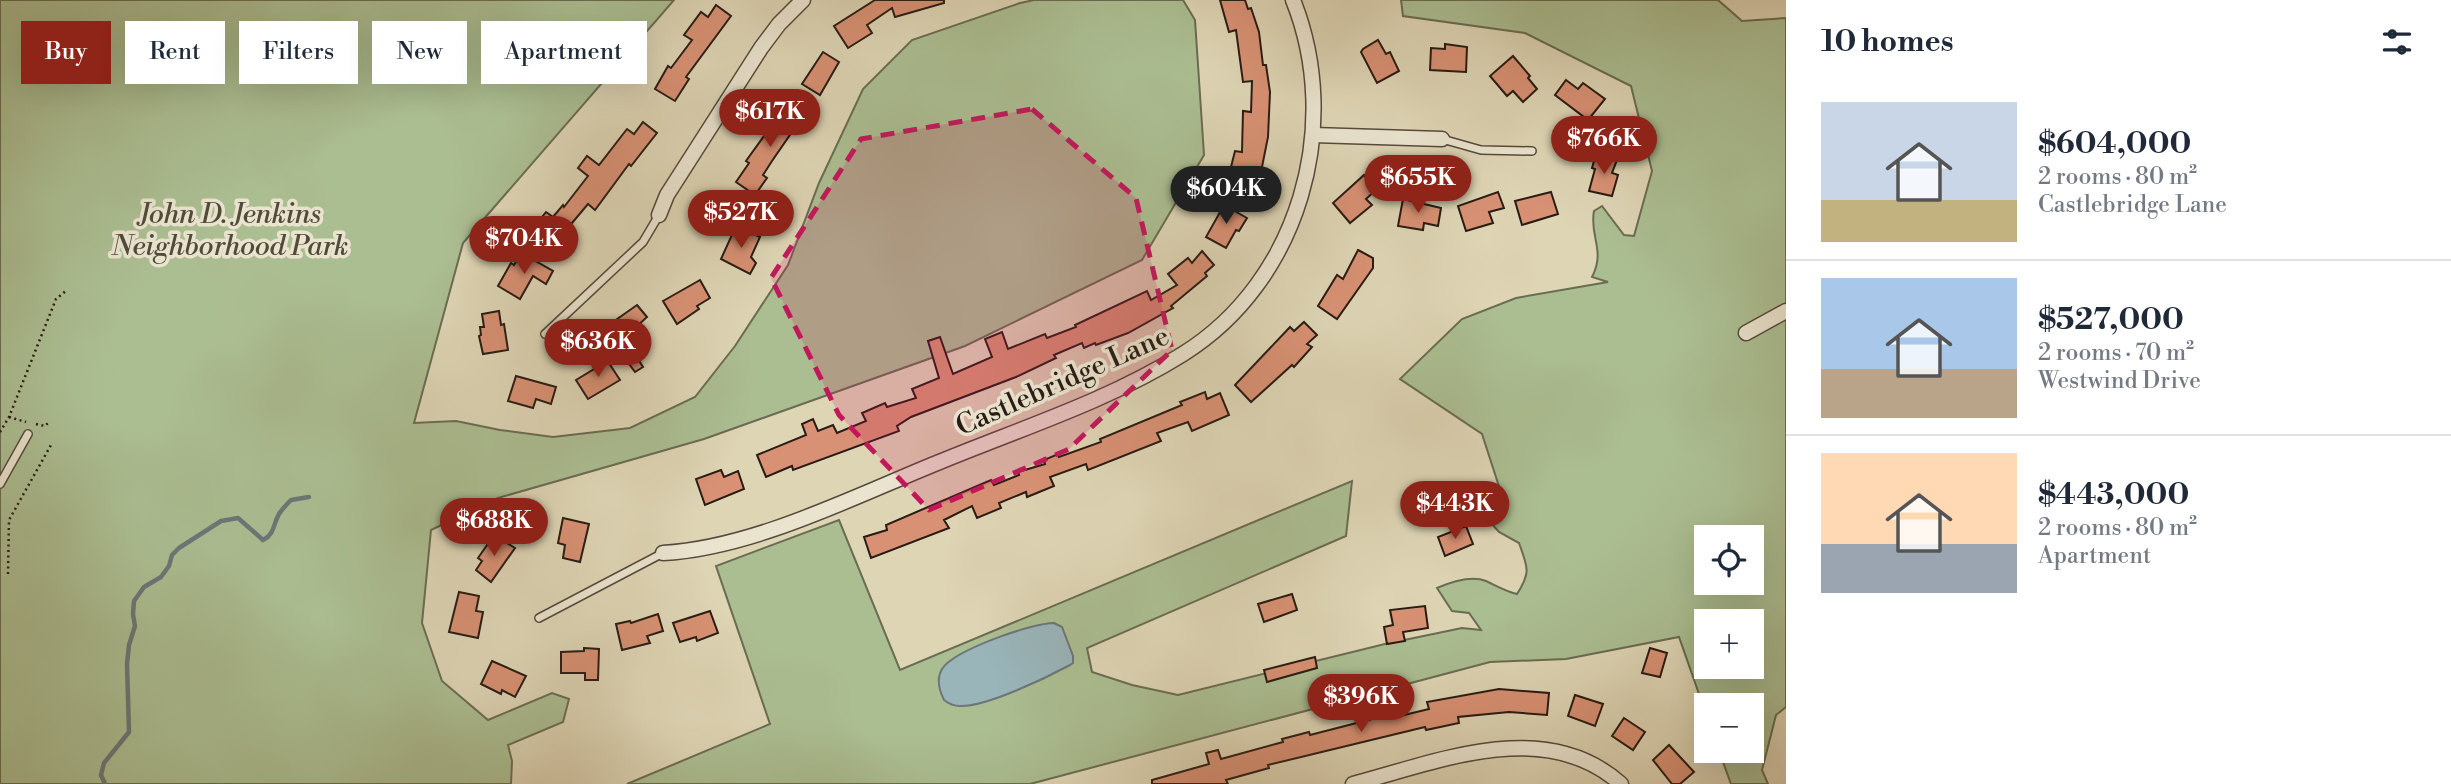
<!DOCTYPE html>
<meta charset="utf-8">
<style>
:root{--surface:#fff;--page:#f6f6f7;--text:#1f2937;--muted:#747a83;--line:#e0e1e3;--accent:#8f2418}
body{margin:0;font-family:"Libre Bodoni",serif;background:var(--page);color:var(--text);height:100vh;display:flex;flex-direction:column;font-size:26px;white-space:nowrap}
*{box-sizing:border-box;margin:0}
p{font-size:23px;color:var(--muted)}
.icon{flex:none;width:38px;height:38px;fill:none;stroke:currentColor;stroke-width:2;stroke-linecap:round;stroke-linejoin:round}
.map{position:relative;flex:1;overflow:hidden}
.drawer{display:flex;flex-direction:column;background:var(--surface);width:665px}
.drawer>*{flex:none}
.hud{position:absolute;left:21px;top:21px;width:665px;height:63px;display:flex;gap:14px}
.tools{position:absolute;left:1694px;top:525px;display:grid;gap:14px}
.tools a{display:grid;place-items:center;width:70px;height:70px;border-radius:0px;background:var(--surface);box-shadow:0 7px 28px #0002;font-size:35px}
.price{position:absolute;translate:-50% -60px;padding:0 16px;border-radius:24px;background:var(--accent);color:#fff;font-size:23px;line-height:46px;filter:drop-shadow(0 2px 4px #0008)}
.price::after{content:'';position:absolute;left:50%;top:42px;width:21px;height:16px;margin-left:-10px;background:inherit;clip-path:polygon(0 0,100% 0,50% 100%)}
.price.active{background:#222;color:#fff}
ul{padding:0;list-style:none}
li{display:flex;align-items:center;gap:21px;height:175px;padding:0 35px}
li+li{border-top:2px solid var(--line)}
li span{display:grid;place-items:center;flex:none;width:196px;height:140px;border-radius:0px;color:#555}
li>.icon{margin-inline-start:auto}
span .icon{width:84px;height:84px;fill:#fffc;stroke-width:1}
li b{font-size:30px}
h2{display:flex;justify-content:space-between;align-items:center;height:84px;padding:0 35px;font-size:30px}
.tag{padding:0 24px;border-radius:0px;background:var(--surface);box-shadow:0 7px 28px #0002;font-size:24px;line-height:63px}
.tag.active{background:var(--accent);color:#fff}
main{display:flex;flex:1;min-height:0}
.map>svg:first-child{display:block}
.green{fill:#abbe92;stroke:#6a6c53;stroke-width:2;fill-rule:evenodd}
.water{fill:#99b5ba;stroke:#6c7778;stroke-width:2}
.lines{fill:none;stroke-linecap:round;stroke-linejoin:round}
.stream{stroke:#6c7778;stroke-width:4.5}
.building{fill:#d89174;stroke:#281b14;stroke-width:2}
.service-casing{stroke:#564a3c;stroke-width:10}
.minor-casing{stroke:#564a3c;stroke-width:17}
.path{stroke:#281b14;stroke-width:2.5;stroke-dasharray:2 3.5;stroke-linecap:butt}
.service{stroke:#eae4cf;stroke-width:7}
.minor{stroke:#eae4cf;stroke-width:14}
.marked{fill:#c2185b;fill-opacity:0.2;stroke:#c2185b;stroke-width:5;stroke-dasharray:14 9;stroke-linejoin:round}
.labels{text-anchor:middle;stroke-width:7;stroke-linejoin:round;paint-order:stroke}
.park-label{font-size:28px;font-style:italic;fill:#4f4c3a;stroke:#eae4cf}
.street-label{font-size:28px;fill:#281b14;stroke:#eae4cf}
</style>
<main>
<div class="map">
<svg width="1786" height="784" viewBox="0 0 1786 784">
<rect width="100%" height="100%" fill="#ded5b5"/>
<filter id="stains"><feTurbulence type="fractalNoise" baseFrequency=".00286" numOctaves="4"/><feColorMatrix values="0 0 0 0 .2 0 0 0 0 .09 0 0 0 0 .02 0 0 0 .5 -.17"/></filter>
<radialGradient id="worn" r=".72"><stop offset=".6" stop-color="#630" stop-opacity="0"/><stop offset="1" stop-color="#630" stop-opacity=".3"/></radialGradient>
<g class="green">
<polygon points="0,0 674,0 463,243 414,423 456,421 500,430 553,437 630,428 695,397 735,346 788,265 819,183 863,89 912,40 1020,3 1034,0 1183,0 1195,20 1204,155 1142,260 965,346 704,439 498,498 431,530 422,623 442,681 488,720 552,693 569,699 563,722 508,745 512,761 511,784 0,784"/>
<path d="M 1401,0 L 1718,0 L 1742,21 L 1786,18 L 1786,707 L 1776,715 L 1762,770 L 1768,784 L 1731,784 L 1719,751 L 1752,751 L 1752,705 L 1706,705 L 1706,714 L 1679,637 L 1566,659 L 1490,662 L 1030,784 L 627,784 L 770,724 L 716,566 L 839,520 L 900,670 L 1352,481 L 1346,536 L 1087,648 L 1092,672 L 1132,685 L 1178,695 L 1385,644 L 1462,628 L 1481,630 L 1469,613 L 1452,611 L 1437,588 C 1451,582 1471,575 1486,581 C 1497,586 1505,591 1517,594 C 1531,572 1528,568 1519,543 L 1499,532 L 1481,512 L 1504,502 L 1482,434 L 1400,379 L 1462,319 L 1516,298 L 1608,282 L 1592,277 C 1606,250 1589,236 1594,211 L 1602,206 L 1624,235 L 1634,236 L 1652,171 L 1631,86 L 1525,33 L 1403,16 ZM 1706,537 L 1752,537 L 1752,583 L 1706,583 ZM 1706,621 L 1752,621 L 1752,667 L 1706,667 Z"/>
</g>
<path class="water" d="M 1054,623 L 1062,627 L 1073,656 L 1073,663 L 1070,665 C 1046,678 986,707 960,706 C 953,706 949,704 944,700 C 939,690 936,679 942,669 C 954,650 1032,623 1054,623 Z"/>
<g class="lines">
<path class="stream" d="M 105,784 L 101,775 L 104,763 L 129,732 L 127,664 L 129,645 L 135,626 L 133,614 L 134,601 L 144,587 L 161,577 L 169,566 L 172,555 L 179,548 L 221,521 L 238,518 L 263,540 C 275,534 273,524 279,514 C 282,509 287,504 291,500 L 309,497"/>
</g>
<g class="building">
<polygon points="875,0 944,0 944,3 895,17 892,8 867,25 872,33 848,48 834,26"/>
<polygon points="1220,0 1245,0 1248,9 1251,8 1259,32 1263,65 1266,65 1270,92 1268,137 1259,182 1252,181 1249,195 1231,191 1234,176 1229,175 1235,151 1242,152 1243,111 1251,112 1252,81 1243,82 1236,30 1229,32"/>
<polygon points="716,5 731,16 686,77 689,79 675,101 655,89 668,66 671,68 692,40 684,35 701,12 708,17"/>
<polygon points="1378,40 1386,54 1390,52 1399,71 1377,83 1361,52 1363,49"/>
<polygon points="1445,44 1467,47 1466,72 1430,70 1431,48 1445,49"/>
<polygon points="823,52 839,62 820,95 802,84"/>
<polygon points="1513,56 1530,76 1528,78 1537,89 1523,102 1513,91 1507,96 1490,76"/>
<polygon points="1566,80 1578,89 1583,83 1605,99 1588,120 1555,95"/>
<polygon points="788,104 808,115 795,134 792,132 772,161 763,175 767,178 755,195 736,182 749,163 746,161 769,129 771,131"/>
<polygon points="643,122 657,133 631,166 629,164 595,210 588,204 551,248 531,231 546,212 553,217 563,205 564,207 588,176 578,168 587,156 599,165 627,129 634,134"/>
<polygon points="1596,154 1617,160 1612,173 1618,175 1612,196 1589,191 1595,169 1592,168"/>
<polygon points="1364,175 1377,189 1366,199 1372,205 1350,223 1333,203"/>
<polygon points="1498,192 1504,208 1489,212 1493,223 1466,231 1458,206"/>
<polygon points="1551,192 1558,214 1522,225 1515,201"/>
<polygon points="1403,199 1441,208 1438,226 1424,223 1423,230 1398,226"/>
<polygon points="1224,205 1247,218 1239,231 1236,230 1226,248 1206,237"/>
<polygon points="736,226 760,237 751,257 756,263 750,274 721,259"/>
<polygon points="1358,250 1373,258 1373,268 1337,319 1318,306 1337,275 1343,279"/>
<polygon points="1202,251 1214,265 1205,273 1207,276 1171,306 1173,308 1128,333 1096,345 1095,343 1084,348 1082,343 1054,355 1056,358 1016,377 911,417 897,426 899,431 793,470 792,466 766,477 757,455 806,435 802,424 813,419 818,431 833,425 837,433 866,421 862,413 885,403 887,407 916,398 912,389 939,378 928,341 940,337 953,374 992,357 985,339 1002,332 1008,349 1045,334 1047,338 1076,327 1075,325 1147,291 1151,300 1177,285 1168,274 1188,258 1192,263"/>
<polygon points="525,255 553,271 546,284 533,276 520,299 498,286 511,263 514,265 517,260 521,262"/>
<polygon points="700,280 710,298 697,306 699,309 677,324 663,301"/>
<polygon points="637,305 647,317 636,327 642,334 628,343 643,367 635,372 603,329"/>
<polygon points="499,311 501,325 504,324 508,350 483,354 479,336 481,335 480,327 484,327 482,314"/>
<polygon points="1304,322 1317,335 1307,344 1312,347 1294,367 1292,365 1251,402 1235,385 1290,327 1294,331"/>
<polygon points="605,357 620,380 588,399 576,380 594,369 593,366"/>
<polygon points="516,376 556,387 551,404 536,399 533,408 508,401"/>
<polygon points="1205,392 1207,399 1220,393 1229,415 1192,431 1188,422 1157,433 1161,441 1088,470 1086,464 1050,477 1054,486 1027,497 1026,492 999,503 1001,508 977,518 972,506 944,520 949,528 871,558 864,537 887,530 886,525 991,480 994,485 1019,475 1018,472 1045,464 1044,460 1058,454 1059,457 1101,442 1100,439 1182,405 1180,402"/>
<polygon points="721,470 724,477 738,471 744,489 705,505 696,479"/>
<polygon points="563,518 589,524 580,562 563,558 565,545 558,543"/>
<polygon points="1466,526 1473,544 1445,556 1438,537"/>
<polygon points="494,535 515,548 491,582 476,570 482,561 478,558"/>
<polygon points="459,592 479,596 476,611 483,612 478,638 449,632"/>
<polygon points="1292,594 1297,610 1264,622 1258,604"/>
<polygon points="1425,606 1428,628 1403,632 1405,641 1387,644 1384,627 1393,625 1390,610"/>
<polygon points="710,611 718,633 697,641 696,637 680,642 673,623"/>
<polygon points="658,614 663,631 647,636 650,643 622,650 616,624 630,621 631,623"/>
<polygon points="584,648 599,649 598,680 585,680 585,673 561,673 561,652 584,651"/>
<polygon points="1650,648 1667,653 1660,677 1642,673"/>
<polygon points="1315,657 1317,668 1267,682 1264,670"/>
<polygon points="492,661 526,676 515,697 502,690 501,694 481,684"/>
<polygon points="1499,689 1549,693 1547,715 1509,712 1458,717 1459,723 1426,730 1425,727 1268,765 1269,768 1226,780 1228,784 1152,784 1152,780 1209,764 1206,753 1218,750 1221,759 1283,742 1282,739 1309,732 1310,735 1403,711 1404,715 1429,709 1427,702"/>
<polygon points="1575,695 1603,704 1595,726 1568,716"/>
<polygon points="1624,718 1645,732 1633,750 1612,736"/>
<polygon points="1669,745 1694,772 1680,784 1672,784 1653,760"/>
</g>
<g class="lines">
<defs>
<g id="service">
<polyline points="1442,139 1481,150 1532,151"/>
<polyline points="545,334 643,242 659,215"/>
<polyline points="0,484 28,434"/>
<polyline points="539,618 663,553"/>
</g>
<g id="minor">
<polyline points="1313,135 1442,139"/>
<polyline points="659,215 667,195 761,48 779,24 803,0"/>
<polyline points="1746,333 1786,311"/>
<path d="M 663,553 C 753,548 853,497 937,463 C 1019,429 1108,401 1183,354 C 1300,281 1343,125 1293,0"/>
<path d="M 1353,784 C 1437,762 1545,716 1621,784"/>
</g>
</defs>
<use href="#service" class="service-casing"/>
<use href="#minor" class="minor-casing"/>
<g class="path">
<polyline points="9,417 26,422"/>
<polyline points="36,424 45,426 50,421"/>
<polyline points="0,432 9,417 56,299 67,290"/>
<polyline points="8,574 9,520 51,445"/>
</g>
<use href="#service" class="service"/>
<use href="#minor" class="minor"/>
</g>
<path class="marked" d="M 1032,109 L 1136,198 L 1172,350 L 1069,449 L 929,510 L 839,415 L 771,278 L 861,139 Z"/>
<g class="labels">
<g class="park-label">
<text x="230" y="223">John D. Jenkins<tspan x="230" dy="32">Neighborhood Park</tspan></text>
</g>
<g class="street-label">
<text transform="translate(1062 380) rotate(-24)" y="10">Castlebridge Lane</text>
</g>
</g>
<rect width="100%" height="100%" filter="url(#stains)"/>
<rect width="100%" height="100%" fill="url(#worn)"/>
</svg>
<div class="tools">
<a><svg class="icon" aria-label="locate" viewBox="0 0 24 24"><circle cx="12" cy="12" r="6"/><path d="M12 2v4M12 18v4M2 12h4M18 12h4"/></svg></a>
<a>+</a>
<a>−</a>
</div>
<b class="price" style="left:770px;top:149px">$617K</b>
<b class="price" style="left:1604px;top:176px">$766K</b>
<b class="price" style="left:1418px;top:215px">$655K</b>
<b class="price active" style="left:1226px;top:226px">$604K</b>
<b class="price" style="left:741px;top:250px">$527K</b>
<b class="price" style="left:524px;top:276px">$704K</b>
<b class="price" style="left:598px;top:379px">$636K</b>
<b class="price" style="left:1455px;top:541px">$443K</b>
<b class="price" style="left:494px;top:558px">$688K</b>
<b class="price" style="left:1361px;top:734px">$396K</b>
<div class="hud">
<a class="tag active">Buy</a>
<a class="tag">Rent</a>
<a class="tag">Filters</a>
<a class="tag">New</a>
<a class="tag">Apartment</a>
</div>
</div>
<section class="drawer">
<h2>10 homes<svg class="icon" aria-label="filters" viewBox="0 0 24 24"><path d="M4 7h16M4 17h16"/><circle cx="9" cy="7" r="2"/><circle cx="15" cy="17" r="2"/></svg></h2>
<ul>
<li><span style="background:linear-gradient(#c9d6e8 70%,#c2b280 0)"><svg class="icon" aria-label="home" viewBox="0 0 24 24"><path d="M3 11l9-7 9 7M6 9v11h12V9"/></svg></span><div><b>$604,000</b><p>2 rooms · 80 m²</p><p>Castlebridge Lane</p></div></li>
<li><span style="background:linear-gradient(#a9c7e8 65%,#b9a48a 0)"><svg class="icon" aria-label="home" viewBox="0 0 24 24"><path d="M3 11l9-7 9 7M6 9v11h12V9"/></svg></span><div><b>$527,000</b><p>2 rooms · 70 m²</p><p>Westwind Drive</p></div></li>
<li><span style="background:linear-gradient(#ffd9b3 65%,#9aa5b1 0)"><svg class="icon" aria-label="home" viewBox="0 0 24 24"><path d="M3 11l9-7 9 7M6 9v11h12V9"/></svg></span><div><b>$443,000</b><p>2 rooms · 80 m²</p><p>Apartment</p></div></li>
</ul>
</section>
</main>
